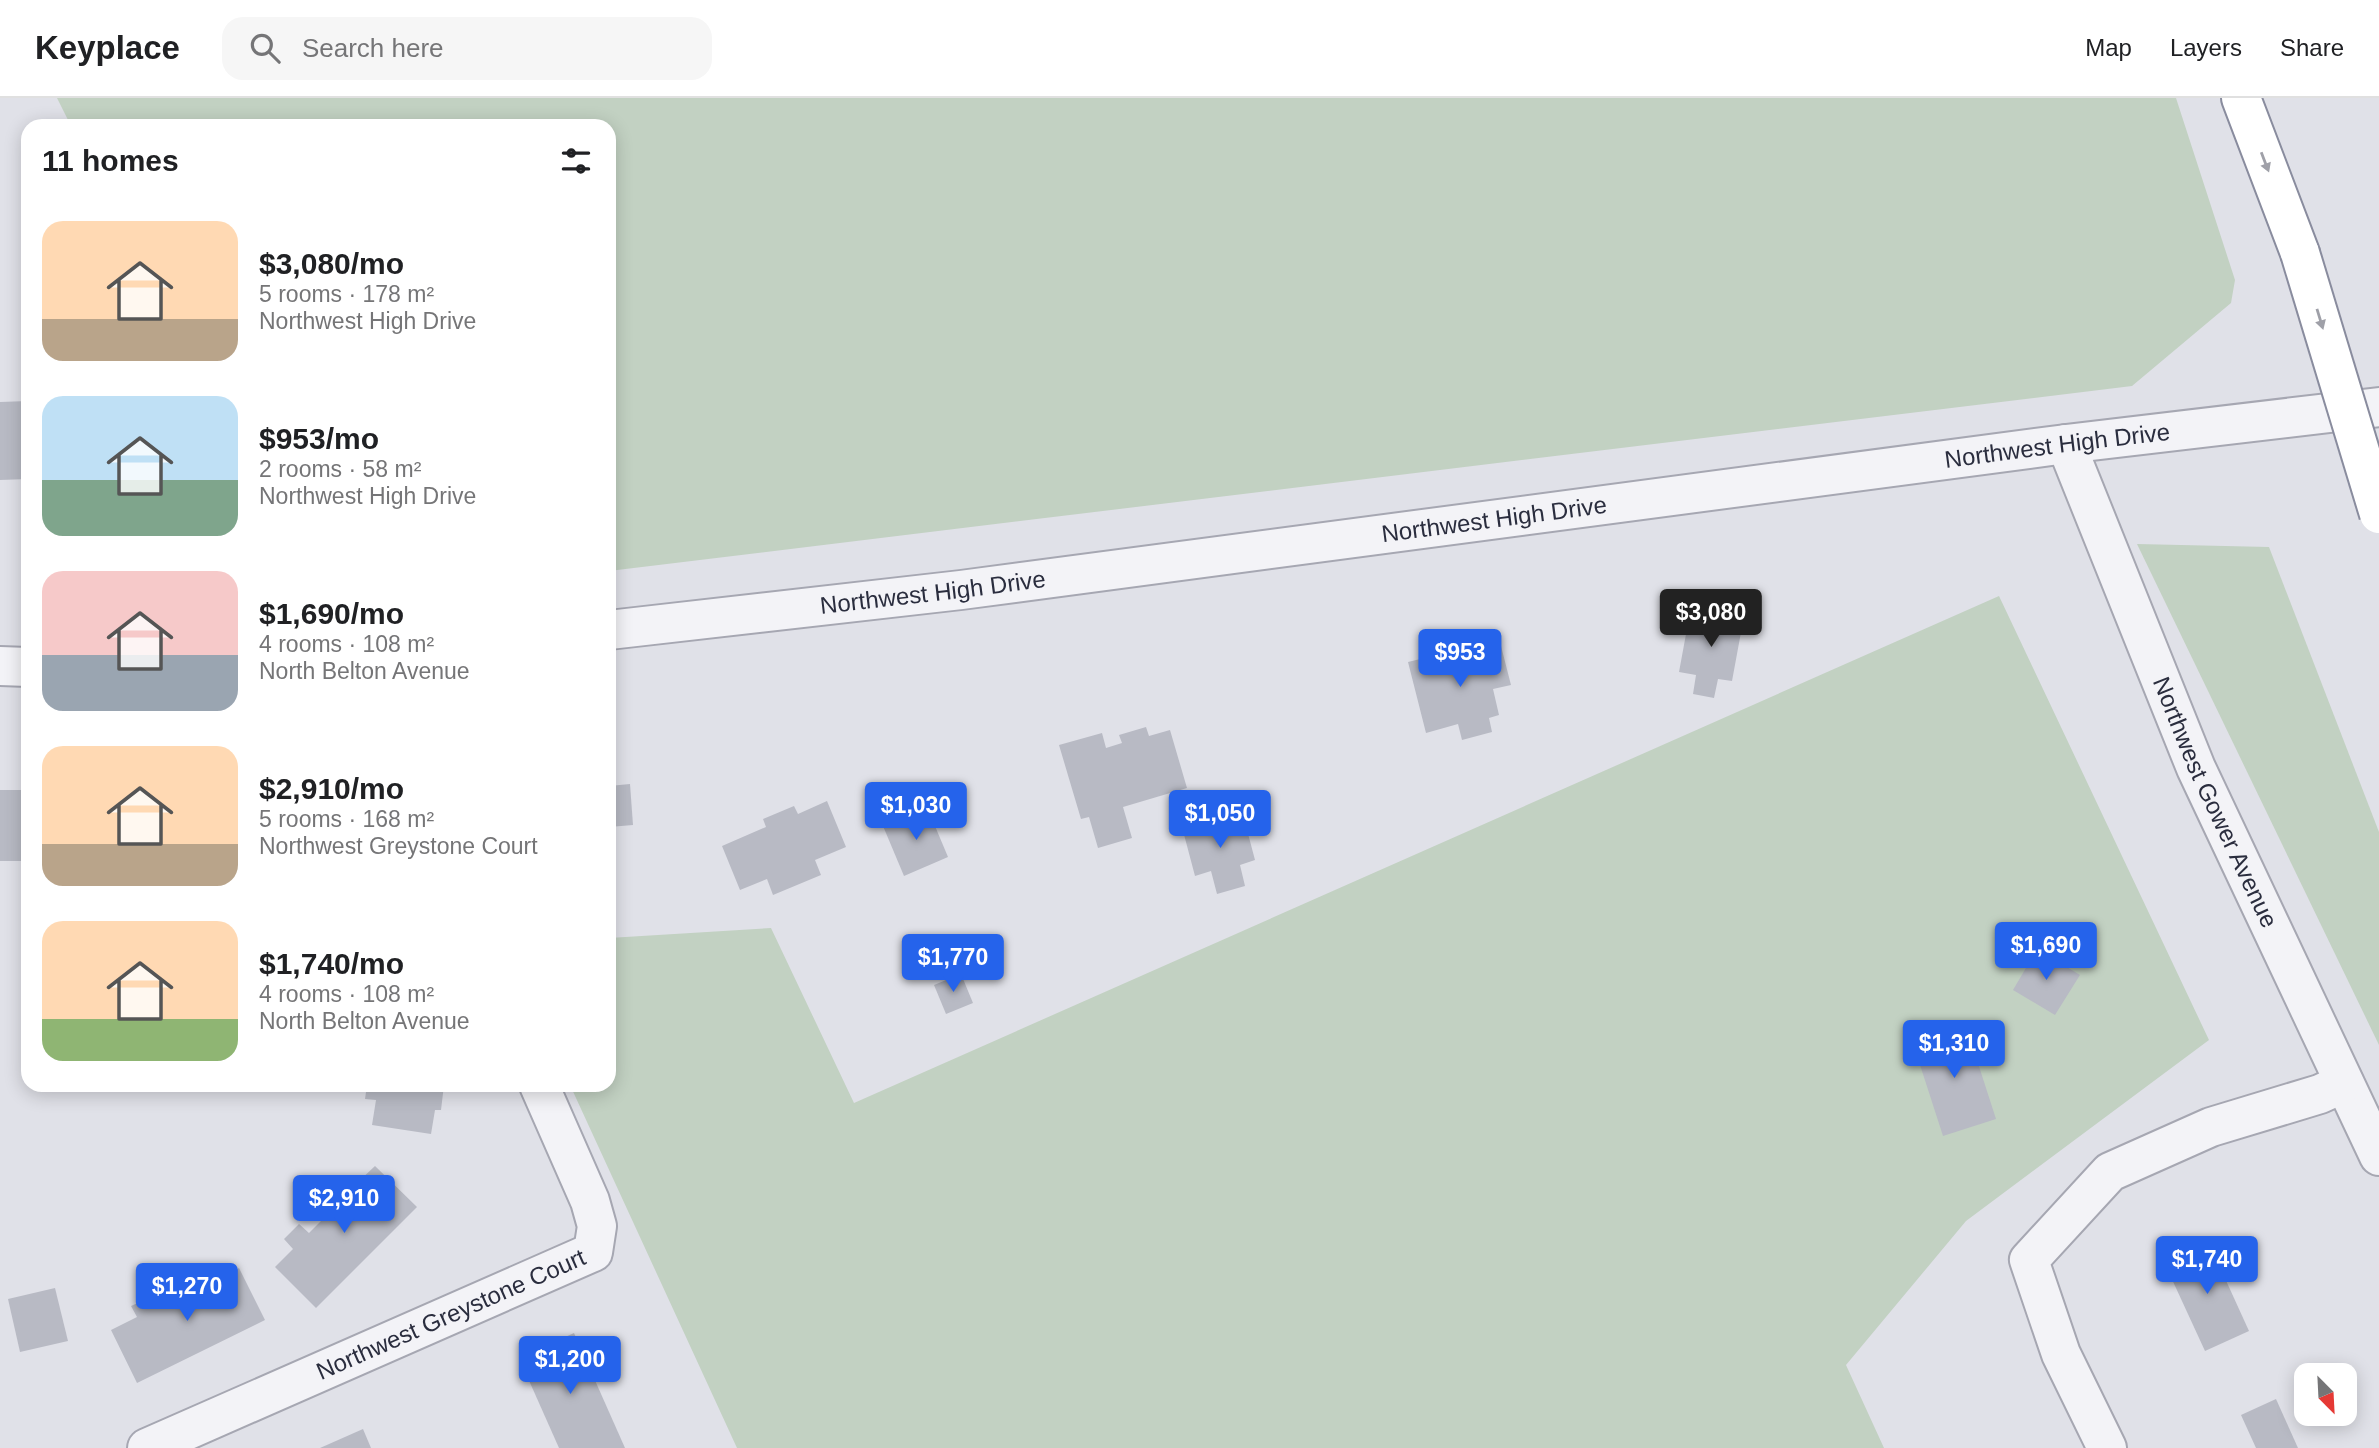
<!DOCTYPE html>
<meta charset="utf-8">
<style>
:root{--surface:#fff;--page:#f6f6f6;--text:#202124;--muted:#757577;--line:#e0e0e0;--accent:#2563eb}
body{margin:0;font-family:Helvetica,sans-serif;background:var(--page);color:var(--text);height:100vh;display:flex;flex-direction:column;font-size:26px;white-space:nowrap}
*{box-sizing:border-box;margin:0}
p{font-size:23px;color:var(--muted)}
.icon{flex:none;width:38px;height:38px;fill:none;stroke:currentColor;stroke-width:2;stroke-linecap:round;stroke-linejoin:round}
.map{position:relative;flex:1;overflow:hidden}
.sheet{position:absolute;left:21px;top:21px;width:595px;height:973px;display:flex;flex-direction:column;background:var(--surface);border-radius:21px;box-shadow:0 4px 18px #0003}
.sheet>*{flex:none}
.needle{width:46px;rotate:156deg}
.tools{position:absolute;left:2294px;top:1265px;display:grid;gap:14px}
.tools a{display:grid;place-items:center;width:63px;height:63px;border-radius:14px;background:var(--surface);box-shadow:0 4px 18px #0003;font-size:35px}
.price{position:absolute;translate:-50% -60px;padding:0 16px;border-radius:7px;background:var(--accent);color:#fff;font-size:23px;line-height:46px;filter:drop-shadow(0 2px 4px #0008)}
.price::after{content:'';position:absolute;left:50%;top:42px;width:21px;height:16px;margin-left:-10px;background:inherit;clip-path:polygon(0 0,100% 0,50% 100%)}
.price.current{background:#222;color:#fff}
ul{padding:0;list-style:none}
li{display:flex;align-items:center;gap:21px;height:175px;padding:0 21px}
li span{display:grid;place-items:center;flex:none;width:196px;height:140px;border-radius:21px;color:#555}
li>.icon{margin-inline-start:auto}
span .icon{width:84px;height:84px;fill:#fffc;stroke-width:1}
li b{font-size:30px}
h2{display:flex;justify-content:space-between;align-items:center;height:84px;padding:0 21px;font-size:30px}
header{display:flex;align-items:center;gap:42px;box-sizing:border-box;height:98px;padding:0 35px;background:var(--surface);border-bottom:2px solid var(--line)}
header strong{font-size:33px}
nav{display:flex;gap:38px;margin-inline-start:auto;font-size:24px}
.search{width:490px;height:63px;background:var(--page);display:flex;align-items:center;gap:18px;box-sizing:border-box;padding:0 24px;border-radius:21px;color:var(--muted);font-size:26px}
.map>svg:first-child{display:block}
.green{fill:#c2d1c2}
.building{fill:#b8bac4}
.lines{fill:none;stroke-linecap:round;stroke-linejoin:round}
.minor-casing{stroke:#a6a7b2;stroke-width:42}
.motorway-casing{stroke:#898c9e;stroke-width:42}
.minor{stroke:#f3f3f7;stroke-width:38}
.motorway{stroke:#fff;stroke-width:38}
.motorway-bridge-casing{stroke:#898c9e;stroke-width:42;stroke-linecap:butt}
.motorway-bridge{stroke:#fff;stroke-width:38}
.oneway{fill:#9fa0a8}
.labels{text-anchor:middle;stroke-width:5;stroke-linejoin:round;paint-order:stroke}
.street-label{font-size:24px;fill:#2a2d3e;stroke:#eff1f6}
</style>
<header>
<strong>Keyplace</strong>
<div class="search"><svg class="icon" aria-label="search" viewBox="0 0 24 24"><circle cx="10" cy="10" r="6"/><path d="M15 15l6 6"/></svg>Search here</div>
<nav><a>Map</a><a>Layers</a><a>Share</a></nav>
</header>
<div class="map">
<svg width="2379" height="1350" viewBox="0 0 2379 1350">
<rect width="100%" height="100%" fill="#e0e1e8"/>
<g class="green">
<polygon points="57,0 2176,0 2235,182 2231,205 2132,288 609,473 609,28 71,28"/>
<polygon points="2137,446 2269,449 2379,734 2379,947"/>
<polygon points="1999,498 2209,942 1966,1123 1846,1267 1884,1350 737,1350 570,987 609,987 609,840 771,830 854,1005"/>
</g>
<g class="building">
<polygon points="28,303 28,381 0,382 0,304"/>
<polygon points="1691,509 1744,518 1732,583 1718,581 1714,600 1693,596 1696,577 1679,574"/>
<polygon points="1485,545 1487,552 1501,548 1511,587 1493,591 1499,617 1489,620 1492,634 1462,642 1458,626 1426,635 1408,564"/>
<polygon points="1146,629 1149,638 1170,632 1187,690 1123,709 1132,740 1098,750 1089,719 1081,721 1059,647 1102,635 1106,650 1122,645 1119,637"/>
<polygon points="630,686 633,727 609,729 609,688"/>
<rect x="0" y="692" width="28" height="71"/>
<polygon points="827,703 846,749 815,762 821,777 773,797 767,781 740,792 722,748 766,729 763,721 794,708 798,716"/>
<polygon points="927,709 948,759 904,778 883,728"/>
<polygon points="1242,713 1255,762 1240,767 1245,788 1217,796 1211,773 1195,778 1182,729"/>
<polygon points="2037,851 2080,877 2055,917 2013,892"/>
<polygon points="961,876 973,905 946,916 934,887"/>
<polygon points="1965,925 1996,1021 1943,1038 1912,942"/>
<polygon points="367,987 444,987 441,1012 435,1012 431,1036 372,1027 376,1002 365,1001"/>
<polygon points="375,1068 417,1109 316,1210 275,1169 293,1151 284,1141 299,1126 309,1135 342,1102 332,1093 347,1077 356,1086"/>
<polygon points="2208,1143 2249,1233 2205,1253 2164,1164"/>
<polygon points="210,1170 216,1182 239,1170 265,1222 137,1285 111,1232 137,1219 131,1208 151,1199 157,1209 196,1190 191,1179"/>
<polygon points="55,1190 68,1243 20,1254 8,1201"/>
<polygon points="574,1235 625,1350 559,1350 519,1260"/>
<polygon points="2276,1301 2298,1350 2256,1350 2241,1317"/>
<polygon points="363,1331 371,1350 320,1350"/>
</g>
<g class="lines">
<defs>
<g id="minor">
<path id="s1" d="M 2066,346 L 2196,670 L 2379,1058"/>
<path id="s2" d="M 609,532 L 961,492 L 2066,346 L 2379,309"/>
<polyline points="0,568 28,569"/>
<path id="s3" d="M 147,1350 L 593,1154 L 597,1128 L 590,1103 L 539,987"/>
<polyline points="2107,1350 2061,1256 2029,1162 2110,1074 2211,1029 2320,996 2344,985"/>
</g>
<polyline id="motorway" points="2241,0 2300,155"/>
</defs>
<use href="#minor" class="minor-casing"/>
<use href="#motorway" class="motorway-casing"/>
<use href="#minor" class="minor"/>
<use href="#motorway" class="motorway"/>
<defs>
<polyline id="motorway-bridge" points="2300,155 2379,416"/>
</defs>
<use href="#motorway-bridge" class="motorway-bridge-casing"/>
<use href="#motorway-bridge" class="motorway-bridge"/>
</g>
<defs><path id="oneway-solid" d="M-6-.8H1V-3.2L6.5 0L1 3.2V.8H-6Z" transform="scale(1.75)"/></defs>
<g class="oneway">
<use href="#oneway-solid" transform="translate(2265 64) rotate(69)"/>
<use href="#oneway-solid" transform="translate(2320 221) rotate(73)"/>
</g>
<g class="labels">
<g class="street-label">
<text dy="8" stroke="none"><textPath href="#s2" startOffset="1460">Northwest High Drive</textPath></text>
<text dy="8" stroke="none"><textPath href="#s2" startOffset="892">Northwest High Drive</textPath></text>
<text dy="8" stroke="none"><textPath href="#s2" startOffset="326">Northwest High Drive</textPath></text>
<text dy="8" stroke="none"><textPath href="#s1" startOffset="388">Northwest Gower Avenue</textPath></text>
<text dy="8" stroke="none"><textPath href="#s3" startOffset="332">Northwest Greystone Court</textPath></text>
</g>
</g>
</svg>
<div class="tools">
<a><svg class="needle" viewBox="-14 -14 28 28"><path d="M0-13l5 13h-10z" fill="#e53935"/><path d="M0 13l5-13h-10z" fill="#757577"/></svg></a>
</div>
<b class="price current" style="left:1711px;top:551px">$3,080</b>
<b class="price" style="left:1460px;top:591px">$953</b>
<b class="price" style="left:916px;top:744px">$1,030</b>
<b class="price" style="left:1220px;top:752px">$1,050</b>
<b class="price" style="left:2046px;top:884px">$1,690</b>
<b class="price" style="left:953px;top:896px">$1,770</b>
<b class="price" style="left:1954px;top:982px">$1,310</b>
<b class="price" style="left:344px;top:1137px">$2,910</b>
<b class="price" style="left:2207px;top:1198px">$1,740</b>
<b class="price" style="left:187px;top:1225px">$1,270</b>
<b class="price" style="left:570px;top:1298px">$1,200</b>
<section class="sheet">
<h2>11 homes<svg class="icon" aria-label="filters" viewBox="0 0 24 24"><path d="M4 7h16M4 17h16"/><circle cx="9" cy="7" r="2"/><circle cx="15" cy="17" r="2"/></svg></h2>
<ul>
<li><span style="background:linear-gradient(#ffd9b3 70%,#b9a48a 0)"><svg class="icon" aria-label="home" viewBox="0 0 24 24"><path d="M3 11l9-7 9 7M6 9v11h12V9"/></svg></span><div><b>$3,080/mo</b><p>5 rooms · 178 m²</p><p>Northwest High Drive</p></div></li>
<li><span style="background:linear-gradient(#bfe0f5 60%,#7fa58c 0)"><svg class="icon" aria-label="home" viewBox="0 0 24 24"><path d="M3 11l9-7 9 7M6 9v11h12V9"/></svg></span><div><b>$953/mo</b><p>2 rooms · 58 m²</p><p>Northwest High Drive</p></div></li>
<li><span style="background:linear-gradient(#f6c9c9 60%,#9aa5b1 0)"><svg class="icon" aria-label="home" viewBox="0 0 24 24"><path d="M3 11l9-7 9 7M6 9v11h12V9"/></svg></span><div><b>$1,690/mo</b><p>4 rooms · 108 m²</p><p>North Belton Avenue</p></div></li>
<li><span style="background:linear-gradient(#ffd9b3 70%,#b9a48a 0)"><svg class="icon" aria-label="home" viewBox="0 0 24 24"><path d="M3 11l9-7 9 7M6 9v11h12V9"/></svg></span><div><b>$2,910/mo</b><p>5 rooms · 168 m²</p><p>Northwest Greystone Court</p></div></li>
<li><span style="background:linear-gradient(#ffd9b3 70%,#8fb573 0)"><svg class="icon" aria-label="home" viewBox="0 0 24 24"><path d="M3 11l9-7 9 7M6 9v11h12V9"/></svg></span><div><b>$1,740/mo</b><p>4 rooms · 108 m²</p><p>North Belton Avenue</p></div></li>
</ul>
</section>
</div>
